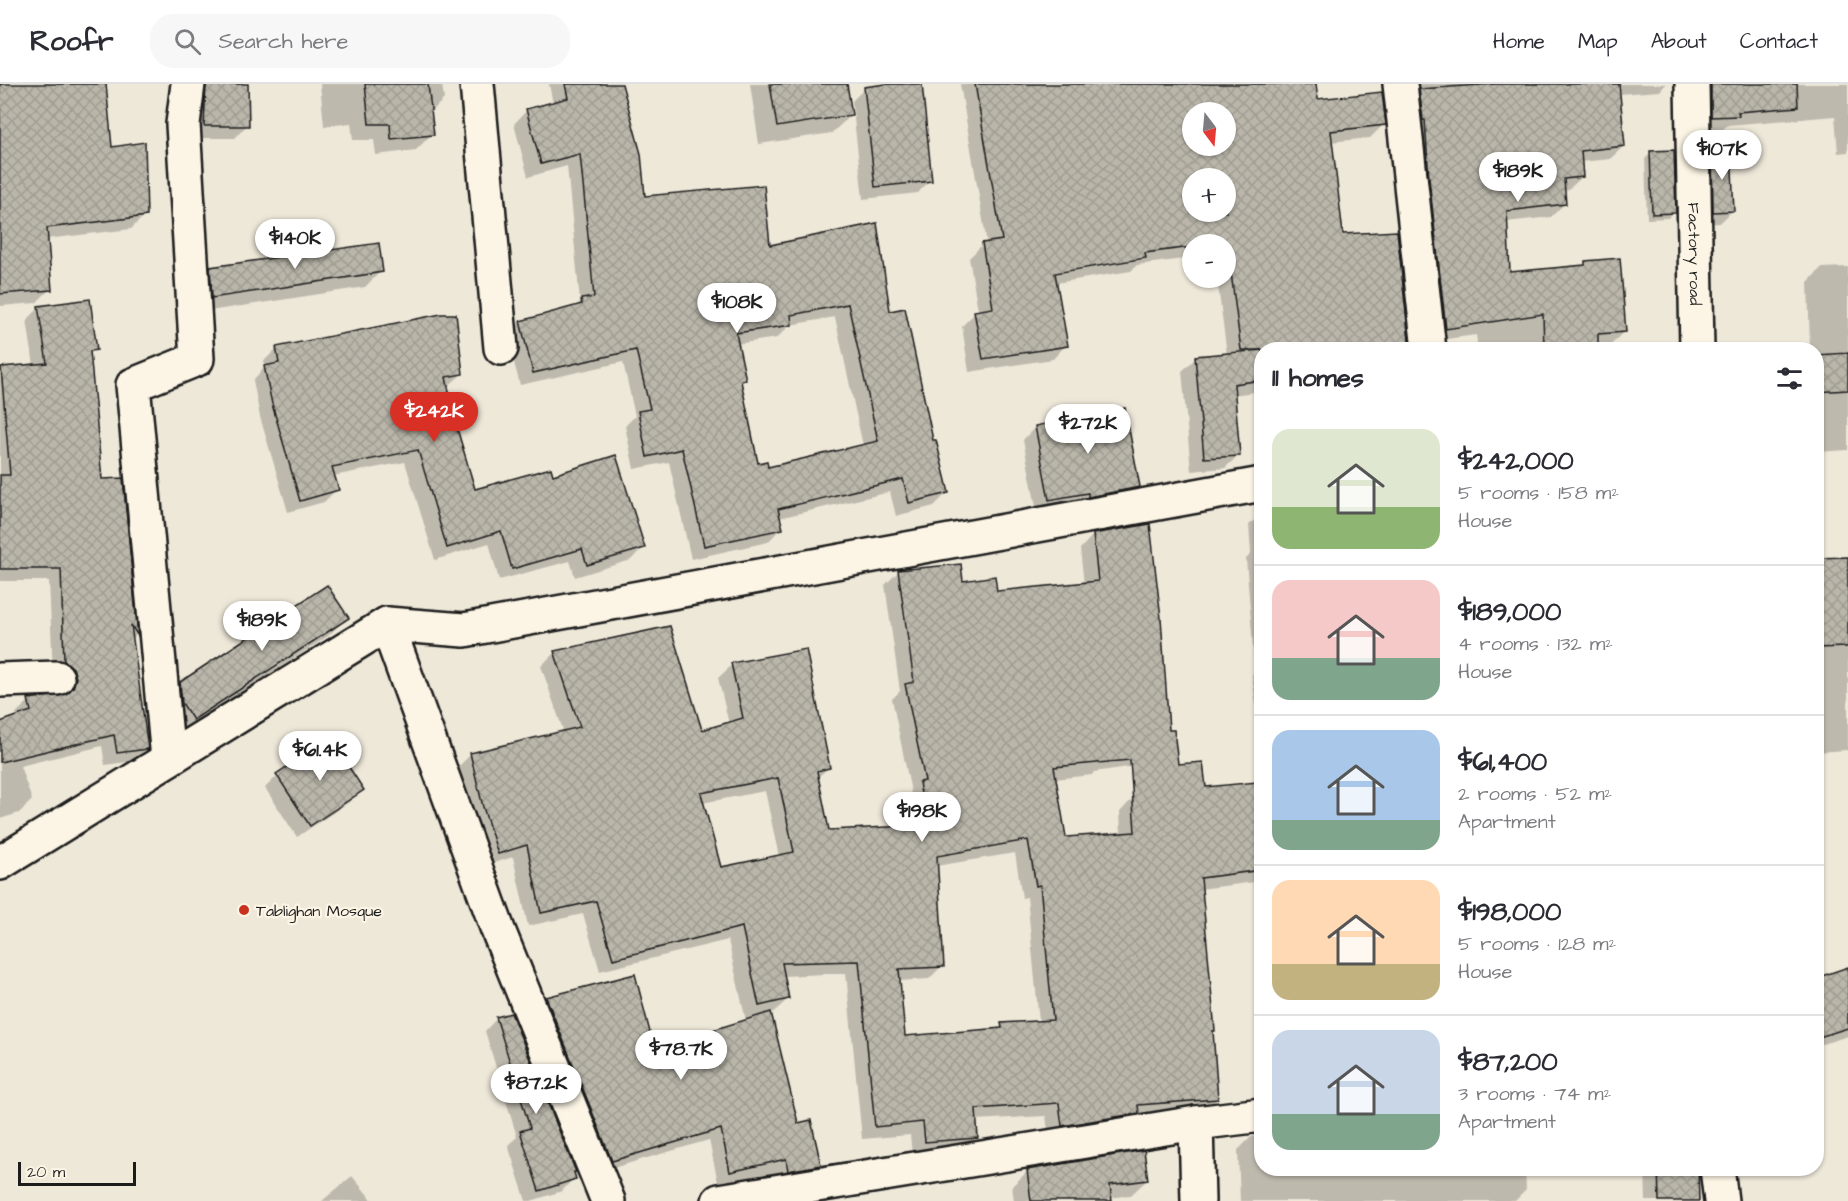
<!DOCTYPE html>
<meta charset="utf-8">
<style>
:root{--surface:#fff;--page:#f7f7f7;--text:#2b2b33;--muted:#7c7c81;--line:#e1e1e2;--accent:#d93025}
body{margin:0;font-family:"Architects Daughter",sans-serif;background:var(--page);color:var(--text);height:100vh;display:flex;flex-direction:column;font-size:22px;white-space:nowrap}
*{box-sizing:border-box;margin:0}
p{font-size:20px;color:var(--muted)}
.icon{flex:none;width:33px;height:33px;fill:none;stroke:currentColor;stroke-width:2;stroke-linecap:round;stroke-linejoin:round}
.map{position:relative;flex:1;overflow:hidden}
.drawer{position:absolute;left:1254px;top:258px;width:570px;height:834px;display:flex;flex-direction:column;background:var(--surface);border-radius:24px;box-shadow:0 2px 4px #0004}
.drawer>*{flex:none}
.needle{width:39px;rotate:164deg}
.tools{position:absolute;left:1182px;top:18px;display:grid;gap:12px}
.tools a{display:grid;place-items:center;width:54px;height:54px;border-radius:50%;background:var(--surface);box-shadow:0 2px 4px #0004;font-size:30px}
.scale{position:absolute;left:18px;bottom:15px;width:118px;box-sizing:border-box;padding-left:6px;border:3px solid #1c1c1c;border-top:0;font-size:16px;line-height:21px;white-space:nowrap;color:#1c1c1c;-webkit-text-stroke:4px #fcf5e5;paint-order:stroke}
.price{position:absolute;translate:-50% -51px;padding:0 14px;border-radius:21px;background:#fff;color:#222;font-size:20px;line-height:39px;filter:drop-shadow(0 2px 3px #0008)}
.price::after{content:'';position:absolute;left:50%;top:36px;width:18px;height:14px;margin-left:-9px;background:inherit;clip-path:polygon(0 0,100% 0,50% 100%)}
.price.selected{background:var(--accent);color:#fff}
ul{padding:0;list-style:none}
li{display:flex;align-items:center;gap:18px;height:150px;padding:0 18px}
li+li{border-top:2px solid var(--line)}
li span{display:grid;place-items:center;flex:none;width:168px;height:120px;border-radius:18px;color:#555}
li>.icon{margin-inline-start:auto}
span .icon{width:72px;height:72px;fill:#fffc;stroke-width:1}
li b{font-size:26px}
h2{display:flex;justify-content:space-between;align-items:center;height:72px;padding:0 18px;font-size:26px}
header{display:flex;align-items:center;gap:36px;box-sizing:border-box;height:84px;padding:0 30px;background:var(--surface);border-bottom:2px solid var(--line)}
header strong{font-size:28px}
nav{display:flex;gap:33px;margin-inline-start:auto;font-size:21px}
.search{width:420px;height:54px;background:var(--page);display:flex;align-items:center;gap:15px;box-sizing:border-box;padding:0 21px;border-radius:24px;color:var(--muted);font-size:22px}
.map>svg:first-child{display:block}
.shadow{fill:#0003;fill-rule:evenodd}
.building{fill:url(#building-cross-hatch);stroke:#1c1c1c;stroke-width:1.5;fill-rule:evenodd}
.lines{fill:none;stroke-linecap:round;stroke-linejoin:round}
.street-casing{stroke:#1c1c1c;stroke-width:38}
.secondary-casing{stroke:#1c1c1c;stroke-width:38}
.street{stroke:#fcf5e5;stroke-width:33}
.secondary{stroke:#fcf5e5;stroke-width:33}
.poi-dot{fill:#c8321e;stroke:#fcf5e5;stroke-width:2}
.labels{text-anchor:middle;stroke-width:4.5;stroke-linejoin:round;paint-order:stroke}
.street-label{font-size:16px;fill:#1c1c1c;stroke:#fcf5e5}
.poi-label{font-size:16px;fill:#1c1c1c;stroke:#fcf5e5;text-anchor:start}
</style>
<header>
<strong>Roofr</strong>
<div class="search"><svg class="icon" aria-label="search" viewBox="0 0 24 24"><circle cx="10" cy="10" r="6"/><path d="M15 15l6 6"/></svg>Search here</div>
<nav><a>Home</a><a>Map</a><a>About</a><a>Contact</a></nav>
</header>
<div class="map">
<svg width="1848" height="1117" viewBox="0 0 1848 1117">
<defs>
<pattern id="building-cross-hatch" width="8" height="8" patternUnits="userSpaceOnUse" patternTransform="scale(1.5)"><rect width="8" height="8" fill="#bab6aa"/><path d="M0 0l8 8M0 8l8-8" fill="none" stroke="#9f9c92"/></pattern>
</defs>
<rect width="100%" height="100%" fill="#eee8d9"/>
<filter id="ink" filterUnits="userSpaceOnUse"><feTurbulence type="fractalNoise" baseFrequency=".0167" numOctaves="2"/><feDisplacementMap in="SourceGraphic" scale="12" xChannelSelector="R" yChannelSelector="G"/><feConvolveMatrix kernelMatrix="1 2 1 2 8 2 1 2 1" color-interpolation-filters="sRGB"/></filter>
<g filter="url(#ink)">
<g class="shadow">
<polygon points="0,0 104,0 110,64 145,131 131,145 46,155 50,205 36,219 0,222"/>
<polygon points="192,0 247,0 247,41 235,54 192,54"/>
<polygon points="320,0 442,0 444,15 430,29 432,50 416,66 376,71 374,56 353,56 351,39 324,42"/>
<path d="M 549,0 L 621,0 L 644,114 L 769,163 L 889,229 L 947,409 L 934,422 L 896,432 L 890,408 L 779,434 L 781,444 L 768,458 L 691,475 L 669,378 L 634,385 L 625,342 L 635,332 L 623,278 L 520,301 L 507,252 L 520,238 L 574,224 L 580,218 L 567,82 L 528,93 L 514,40 L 527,26 L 553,20 ZM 835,233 L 863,362 L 767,384 L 757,381 L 740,299 L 744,295 L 736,260 L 777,254 L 790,241 Z"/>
<polygon points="750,0 846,0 851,31 832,49 759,60"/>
<polygon points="897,0 920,0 930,96 918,109 863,115 852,17 865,4"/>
<path d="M 960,0 L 1314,0 L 1316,17 L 1384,40 L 1370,54 L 1330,58 L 1262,266 L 1262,307 L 1233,311 L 1239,371 L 1225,384 L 1191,387 L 1182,287 L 1196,274 L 1227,271 L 1217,194 L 1226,194 L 1226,160 L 1192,160 L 1192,174 L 1137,181 L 1131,187 L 1056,199 L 1066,261 L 1053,275 L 969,288 L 962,242 L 978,226 L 969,174 L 983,160 L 987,160 ZM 1192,28 L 1226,28 L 1226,62 L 1192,62 ZM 1192,94 L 1226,94 L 1226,128 L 1192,128 Z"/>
<polygon points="1404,0 1666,0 1660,7 1618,10 1624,62 1610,75 1580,78 1582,93 1568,106 1564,107 1565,119 1551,133 1506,138 1509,190 1582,183 1586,178 1624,247 1611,261 1597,262 1597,266 1478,266 1476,251 1432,257"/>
<polygon points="1691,0 1848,0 1848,68 1838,69 1835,32 1728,41 1723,45 1698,46"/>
<polygon points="1713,67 1733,126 1720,139 1701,140 1700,79"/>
<polygon points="1651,69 1674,128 1668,134 1647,135 1645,75"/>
<polygon points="1848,183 1848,366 1816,368 1816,266 1810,266 1808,198 1821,184"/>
<polygon points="211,185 381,187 365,203 196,229 195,201"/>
<polygon points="39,224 95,265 89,271 101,397 122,395 136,551 131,556 147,664 134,677 105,681 102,662 20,682 32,716 19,729 0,735 0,640 18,634 16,629 29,617 63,613 64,606 53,590 49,497 0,497 0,286 34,282 27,236"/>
<polygon points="277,264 462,290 447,303 454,341 474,407 552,393 643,463 631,476 575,493 570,477 499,496 489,459 435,476 405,378 333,392 337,405 324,418 288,428 260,333 253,296 265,283 264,277"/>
<polygon points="1035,343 1139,403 1126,415 1037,428 1023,356"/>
<polygon points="1262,429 1262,634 1258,634 1252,591 1255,588 1246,475 1251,470 1249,441"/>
<path d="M 1093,451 L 1156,679 L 1094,688 L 1092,691 L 1055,695 L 1064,755 L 1121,751 L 1120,728 L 1133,714 L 1262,708 L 1262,875 L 1259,874 L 1255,798 L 1200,805 L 1217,1015 L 1203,1028 L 1049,1054 L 1046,1032 L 975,1036 L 977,1053 L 963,1067 L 912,1071 L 910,1051 L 862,1055 L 846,889 L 783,892 L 788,915 L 774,928 L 770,929 L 797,1041 L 819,1081 L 807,1093 L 720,1108 L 709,1056 L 599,1088 L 534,927 L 546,915 L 634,892 L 653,966 L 746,937 L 728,856 L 600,887 L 583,830 L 528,842 L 513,773 L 484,782 L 470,737 L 457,684 L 471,670 L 564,649 L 541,582 L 554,569 L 669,544 L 701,647 L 729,640 L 718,594 L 732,581 L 828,684 L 817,694 L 828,748 L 911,743 L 906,713 L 911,708 L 892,615 L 900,607 L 885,501 L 898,488 L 960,481 L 961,498 L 996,509 L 1084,500 L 1080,465 ZM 765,707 L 779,773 L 720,785 L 702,719 ZM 1015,769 L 1022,814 L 1027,813 L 1039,938 L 1002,941 L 997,946 L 904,953 L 898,897 L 929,895 L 942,882 L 936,782 Z"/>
<polygon points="1848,474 1848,666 1816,668 1816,476"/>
<polygon points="347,533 328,552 174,653 162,618 181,599"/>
<polygon points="277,692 362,705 349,718 297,753 265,704"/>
<polygon points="1848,885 1848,952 1816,962 1816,895"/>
<polygon points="497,934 574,1094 562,1107 531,1117 526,1117 508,1061 517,1053 485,947"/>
<polygon points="1262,1051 1262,1084 1525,1084 1526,1106 1515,1117 1240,1117 1238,1066 1251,1053"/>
<polygon points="1645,1084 1696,1084 1698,1117 1646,1117"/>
<polygon points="1028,1087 1147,1096 1131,1111 1110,1114 1110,1117 1014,1117 1012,1102"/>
<polygon points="352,1092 373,1117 322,1117"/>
</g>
<g class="building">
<polygon points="0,0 106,0 112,63 145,58 147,132 47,144 52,206 0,210"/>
<polygon points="206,0 248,0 249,42 204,42"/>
<polygon points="365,0 428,0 434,51 391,55 390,40 369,40"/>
<path d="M 565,0 L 622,0 L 641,70 L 645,112 L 764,101 L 770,161 L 877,139 L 890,227 L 905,224 L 933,356 L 936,356 L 949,409 L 909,419 L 903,395 L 778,425 L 783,445 L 704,462 L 682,365 L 647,373 L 638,327 L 650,325 L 636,266 L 533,289 L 520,237 L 582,220 L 581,215 L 594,213 L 580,70 L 541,80 L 526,25 L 568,14 ZM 848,220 L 878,357 L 768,383 L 767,377 L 758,379 L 741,297 L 746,296 L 736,249 L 792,241 L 791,231 Z"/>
<polygon points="770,0 847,0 852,31 777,43"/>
<polygon points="886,0 922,0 932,97 875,103 864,3"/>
<path d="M 975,0 L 1316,0 L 1318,15 L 1382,8 L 1386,41 L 1331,47 L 1343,150 L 1397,147 L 1410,266 L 1241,266 L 1227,158 L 1192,160 L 1192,163 L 1145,169 L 1146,174 L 1055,189 L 1068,262 L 983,275 L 974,227 L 993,224 L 982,159 L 1002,156 ZM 1192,28 L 1226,28 L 1226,62 L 1192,62 ZM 1192,94 L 1226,94 L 1226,128 L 1192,128 Z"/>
<polygon points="1496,0 1619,0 1625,62 1581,67 1583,93 1564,95 1566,120 1507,127 1510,188 1585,181 1585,177 1620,174 1626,248 1598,250 1598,266 1544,266 1543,230 1446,245 1429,95 1425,36 1423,36 1419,5"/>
<polygon points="1711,0 1797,0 1798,23 1738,28 1739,32 1711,33"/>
<polygon points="1712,65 1731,65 1734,127 1713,128"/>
<polygon points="1674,66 1676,129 1652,130 1650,67"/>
<polygon points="379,159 383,188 212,214 210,183"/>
<polygon points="90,215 97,266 90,267 102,395 123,394 138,552 131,541 148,665 117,669 114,651 0,678 0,638 31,627 28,615 66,610 73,603 76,594 73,584 64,577 61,485 0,485 0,391 10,391 1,283 47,279 38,222"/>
<polygon points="441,230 456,230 463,290 446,293 456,341 475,405 551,384 553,391 616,371 645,464 587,481 582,465 512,485 501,447 447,464 418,366 332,383 339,406 300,417 272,320 264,282 279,279 276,263"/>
<polygon points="1262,266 1262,296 1234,300 1240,372 1204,374 1195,272"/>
<polygon points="1848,269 1848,306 1816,308 1816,271"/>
<polygon points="1125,324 1140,403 1088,413 1088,409 1049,416 1035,342"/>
<path d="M 1150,440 L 1161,534 L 1169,646 L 1174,646 L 1178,680 L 1203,678 L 1206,703 L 1257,698 L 1262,739 L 1262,786 L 1201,794 L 1215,947 L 1213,947 L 1218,1015 L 1138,1021 L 1139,1029 L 1062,1042 L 1059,1019 L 976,1025 L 978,1054 L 925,1058 L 923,1038 L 875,1043 L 859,877 L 782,879 L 789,915 L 759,922 L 742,843 L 613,875 L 596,817 L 541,829 L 527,761 L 498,770 L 483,723 L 470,669 L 580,643 L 554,567 L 670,542 L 702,646 L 743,634 L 731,579 L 806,565 L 830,684 L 817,687 L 829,746 L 926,741 L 919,698 L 925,697 L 905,600 L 914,598 L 898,486 L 961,480 L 963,497 L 995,492 L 997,507 L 1098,497 L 1093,450 ZM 1130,676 L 1135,748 L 1066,753 L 1054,683 ZM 778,694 L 794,768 L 721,783 L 701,709 ZM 1028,756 L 1036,802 L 1040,801 L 1053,936 L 1001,939 L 1002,944 L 905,952 L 899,885 L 944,883 L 937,772 Z"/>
<polygon points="1848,473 1848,563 1816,564 1816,474"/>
<polygon points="327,501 349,534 193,636 182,619 180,598"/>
<polygon points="330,654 364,706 310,742 276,690"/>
<polygon points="1848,883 1848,944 1816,954 1816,894"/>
<polygon points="635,890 654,964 771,928 798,1039 811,1036 821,1081 788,1087 786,1075 730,1088 721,1045 612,1077 546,913"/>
<polygon points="511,929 576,1088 574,1088 576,1095 539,1107 520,1047 530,1044 496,933"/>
<polygon points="1144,1066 1148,1096 1110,1101 1112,1117 1031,1117 1027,1086"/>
<polygon points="1658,1084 1698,1084 1699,1117 1659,1117"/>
</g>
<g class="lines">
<defs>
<g id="street">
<polyline points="477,0 501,264"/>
<polyline points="1400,0 1429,266"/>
<polyline points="387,540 498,846 608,1117"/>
<polyline points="0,596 57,594"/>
<polyline points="168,675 133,301 197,275 183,40 188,0"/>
<polyline points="0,779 387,540 464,546 1262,400"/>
<polyline points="1196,1039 1198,1117"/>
<polyline points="719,1117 1196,1039 1262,1031"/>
</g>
<g id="secondary">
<path id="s1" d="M 1692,0 L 1697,266"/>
<polyline points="1717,1084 1721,1117"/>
</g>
</defs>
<use href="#street" class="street-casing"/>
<use href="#secondary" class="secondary-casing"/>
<use href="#street" class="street"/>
<use href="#secondary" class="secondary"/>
</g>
</g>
<circle class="poi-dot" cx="244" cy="826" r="6"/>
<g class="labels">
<g class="street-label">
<text dy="6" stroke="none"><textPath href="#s1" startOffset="170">Factory road</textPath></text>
</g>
<g class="poi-label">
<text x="256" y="832">Tablighan Mosque</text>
</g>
</g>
</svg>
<div class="tools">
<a><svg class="needle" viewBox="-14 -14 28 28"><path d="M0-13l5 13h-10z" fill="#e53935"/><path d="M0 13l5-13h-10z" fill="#7c7c81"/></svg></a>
<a>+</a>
<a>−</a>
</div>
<div class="scale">20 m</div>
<b class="price" style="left:1722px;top:97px">$107K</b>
<b class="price" style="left:1518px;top:119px">$189K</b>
<b class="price" style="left:295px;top:186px">$140K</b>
<b class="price" style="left:737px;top:250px">$108K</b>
<b class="price selected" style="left:434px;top:359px">$242K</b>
<b class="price" style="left:1088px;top:371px">$272K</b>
<b class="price" style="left:262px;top:568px">$189K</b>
<b class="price" style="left:320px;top:698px">$61.4K</b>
<b class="price" style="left:922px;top:759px">$198K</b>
<b class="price" style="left:681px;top:997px">$78.7K</b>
<b class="price" style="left:536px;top:1031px">$87.2K</b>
<section class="drawer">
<h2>11 homes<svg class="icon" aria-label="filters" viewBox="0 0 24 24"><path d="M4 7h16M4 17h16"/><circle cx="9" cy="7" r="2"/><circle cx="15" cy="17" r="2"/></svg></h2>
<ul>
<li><span style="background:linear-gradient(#dfe7d0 65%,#8fb573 0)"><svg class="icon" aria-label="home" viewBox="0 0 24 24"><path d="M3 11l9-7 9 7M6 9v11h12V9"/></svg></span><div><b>$242,000</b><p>5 rooms · 158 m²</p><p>House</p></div></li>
<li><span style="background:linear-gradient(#f6c9c9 65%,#7fa58c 0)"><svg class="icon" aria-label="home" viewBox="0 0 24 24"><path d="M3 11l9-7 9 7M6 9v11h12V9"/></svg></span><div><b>$189,000</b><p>4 rooms · 132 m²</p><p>House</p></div></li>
<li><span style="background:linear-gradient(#a9c7e8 75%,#7fa58c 0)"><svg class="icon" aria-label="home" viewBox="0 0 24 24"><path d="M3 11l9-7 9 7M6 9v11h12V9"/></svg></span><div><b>$61,400</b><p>2 rooms · 52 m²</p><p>Apartment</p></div></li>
<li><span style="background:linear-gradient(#ffd9b3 70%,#c2b280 0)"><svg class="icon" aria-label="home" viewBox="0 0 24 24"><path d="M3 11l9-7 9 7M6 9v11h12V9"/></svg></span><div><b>$198,000</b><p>5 rooms · 128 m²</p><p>House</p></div></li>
<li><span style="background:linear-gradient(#c9d6e8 70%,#7fa58c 0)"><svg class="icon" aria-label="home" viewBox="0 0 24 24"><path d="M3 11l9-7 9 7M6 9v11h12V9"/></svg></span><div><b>$87,200</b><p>3 rooms · 74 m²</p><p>Apartment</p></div></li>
</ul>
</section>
</div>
